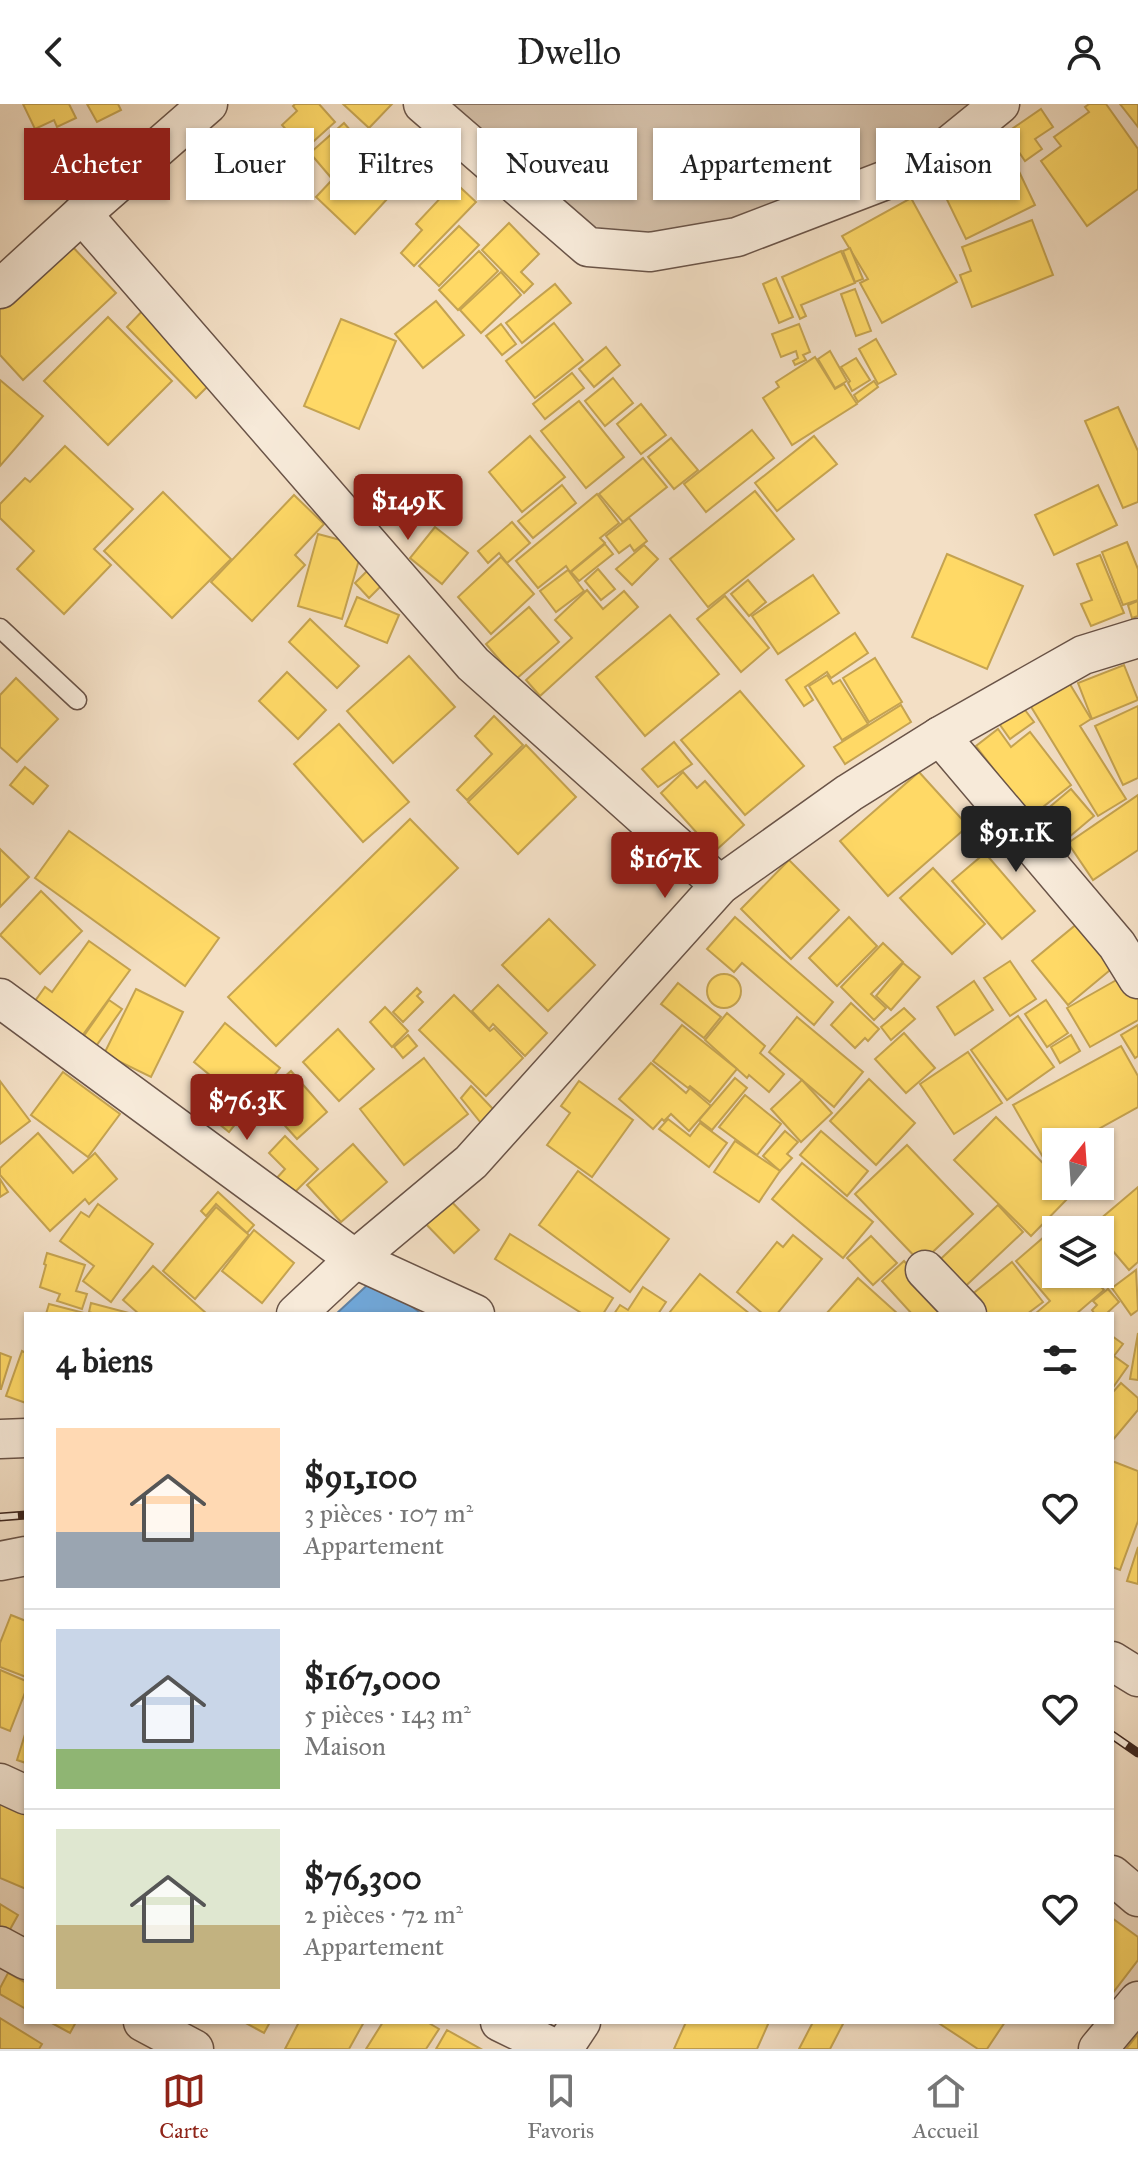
<!DOCTYPE html>
<html lang="fr">
<meta charset="utf-8">
<style>
:root{--surface:#fff;--page:#f6f6f6;--text:#222;--muted:#767676;--line:#e0e0e0;--accent:#8f2418}
body{margin:0;font-family:"IM FELL Great Primer",serif;background:var(--page);color:var(--text);height:100vh;display:flex;flex-direction:column;font-size:30px;white-space:nowrap}
*{box-sizing:border-box;margin:0}
p{font-size:26px;color:var(--muted)}
.icon{flex:none;width:44px;height:44px;fill:none;stroke:currentColor;stroke-width:2;stroke-linecap:round;stroke-linejoin:round}
.map{position:relative;flex:1;overflow:hidden}
.details{position:absolute;left:24px;top:1208px;width:1090px;height:712px;display:flex;flex-direction:column;background:var(--surface);border-radius:0px;box-shadow:0 2px 6px #0004}
.details>*{flex:none}
.top-card{position:absolute;left:24px;top:24px;width:1090px;height:72px;display:flex;gap:16px}
.needle{width:52px;rotate:17deg}
.fabs{position:absolute;left:1042px;top:1024px;display:grid;gap:16px}
.fabs a{display:grid;place-items:center;width:72px;height:72px;border-radius:0px;background:var(--surface);box-shadow:0 2px 6px #0004;font-size:40px}
.price{position:absolute;translate:-50% -68px;padding:0 18px;border-radius:8px;background:var(--accent);color:#fff;font-size:26px;line-height:52px;filter:drop-shadow(0 2px 4px #0008)}
.price::after{content:'';position:absolute;left:50%;top:48px;width:24px;height:18px;margin-left:-12px;background:inherit;clip-path:polygon(0 0,100% 0,50% 100%)}
.price.current{background:#222;color:#fff}
ul{padding:0;list-style:none}
li{display:flex;align-items:center;gap:24px;height:200px;padding:0 32px}
li+li{border-top:2px solid var(--line)}
li span{display:grid;place-items:center;flex:none;width:224px;height:160px;border-radius:0px;color:#555}
li>.icon{margin-inline-start:auto}
span .icon{width:96px;height:96px;fill:#fffc;stroke-width:1}
li b{font-size:34px}
h2{display:flex;justify-content:space-between;align-items:center;height:96px;padding:0 32px;font-size:34px}
.tag{padding:0 28px;border-radius:0px;background:var(--surface);box-shadow:0 2px 6px #0004;font-size:28px;line-height:72px}
.tag.current{background:var(--accent);color:#fff}
header{display:flex;justify-content:space-between;align-items:center;height:104px;padding:0 32px;background:var(--surface);font-size:36px;font-weight:600}
.tab-bar{display:flex;justify-content:space-around;align-items:center;height:112px;border-top:2px solid var(--line);background:var(--surface);font-size:22px;color:var(--muted)}
.tab-bar a{display:grid;justify-items:center;gap:4px}
.tab-bar .current{color:var(--accent)}
.map>svg:first-child{display:block}
.green{fill:#d4c0a9;stroke:#887364;stroke-width:2}
.homes{fill:#ffd966;stroke:#c5a350;stroke-width:2}
.schools{fill:#6fa8dc;stroke:#6081a3;stroke-width:2}
.lines{fill:none;stroke-linecap:round;stroke-linejoin:round}
.lane-casing{stroke:#6a5448;stroke-width:21}
.street-casing{stroke:#6a5448;stroke-width:41}
.lane{stroke:#f7ead9;stroke-width:18}
.street{stroke:#f7ead9;stroke-width:38}
.rail-casing{stroke:#3d261e;stroke-width:9}
.rail{stroke:#f7ead9;stroke-width:6;stroke-dasharray:18;stroke-linecap:butt}
</style>
<header><svg class="icon" aria-label="back" viewBox="0 0 24 24"><path d="M15 5l-7 7 7 7"/></svg>Dwello<svg class="icon" aria-label="person" viewBox="0 0 24 24"><circle cx="12" cy="8" r="4"/><path d="M4 21q1-7 8-7t8 7"/></svg></header>
<div class="map">
<svg width="1138" height="1945" viewBox="0 0 1138 1945">
<rect width="100%" height="100%" fill="#f3dfc5"/>
<filter id="stains"><feTurbulence type="fractalNoise" baseFrequency=".0025" numOctaves="4"/><feColorMatrix values="0 0 0 0 .2 0 0 0 0 .09 0 0 0 0 .02 0 0 0 .5 -.17"/></filter>
<radialGradient id="worn" r=".72"><stop offset=".6" stop-color="#630" stop-opacity="0"/><stop offset="1" stop-color="#630" stop-opacity=".3"/></radialGradient>
<polygon class="green" points="440,0 972,0 929,39 753,112 603,137"/>
<g class="homes">
<polygon points="23,0 69,0 76,14 57,23 54,16 35,25"/>
<polygon points="87,0 118,0 121,6 97,18"/>
<polygon points="295,0 319,0 335,18 304,46 282,21 297,7 293,2"/>
<polygon points="343,0 392,0 369,24"/>
<polygon points="1089,0 1106,0 1138,45 1138,85 1087,122 1041,57 1061,42 1054,33 1089,8 1085,3"/>
<polygon points="1120,0 1138,0 1138,23"/>
<polygon points="1041,5 1053,23 1035,35 1042,45 1025,57 1006,29"/>
<polygon points="344,19 369,48 351,64 345,57 340,62 344,66 333,76 310,49"/>
<polygon points="1004,36 1035,101 966,135 935,71"/>
<polygon points="366,51 399,82 355,130 316,93 332,76 339,82"/>
<polygon points="461,84 476,98 414,162 401,149 422,126 416,120 446,88 452,93"/>
<polygon points="911,94 957,178 882,219 860,179 868,175 842,132"/>
<polygon points="1032,116 1053,171 972,203 960,171 971,167 962,143"/>
<polygon points="509,119 539,150 521,168 533,180 524,189 482,146"/>
<polygon points="459,122 479,141 439,182 419,162"/>
<polygon points="70,140 116,189 23,276 0,251 0,205"/>
<polygon points="850,144 863,175 855,178 843,147"/>
<polygon points="479,147 498,167 458,206 439,186"/>
<polygon points="841,147 855,179 801,201 806,212 800,215 782,173"/>
<polygon points="501,168 521,191 481,229 460,206"/>
<polygon points="776,174 793,213 779,219 763,180"/>
<polygon points="555,180 571,199 522,239 506,219"/>
<polygon points="855,185 871,227 856,232 841,190"/>
<polygon points="436,197 464,231 423,264 395,230"/>
<polygon points="148,201 218,272 196,294 127,223"/>
<polygon points="108,213 172,277 108,341 44,277"/>
<polygon points="341,215 396,237 359,325 304,302"/>
<polygon points="554,219 583,256 535,294 506,257"/>
<polygon points="501,220 516,240 502,251 486,232"/>
<polygon points="799,220 810,248 803,251 806,256 795,261 793,257 798,254 796,247 781,253 772,230"/>
<polygon points="876,235 896,270 878,280 859,245"/>
<polygon points="606,243 620,261 594,283 579,265"/>
<polygon points="830,247 847,277 835,284 818,255"/>
<polygon points="815,253 835,285 844,280 857,300 792,341 763,294 779,283 776,278"/>
<polygon points="856,254 870,276 852,287 848,279 850,277 841,263"/>
<polygon points="572,269 584,284 545,315 533,300"/>
<polygon points="613,274 633,299 605,322 585,297"/>
<polygon points="0,276 43,312 0,362"/>
<polygon points="874,277 878,283 858,298 854,291"/>
<polygon points="579,297 624,353 586,384 541,327"/>
<polygon points="641,300 666,331 641,350 617,320"/>
<polygon points="1118,303 1138,347 1138,398 1123,404 1085,317"/>
<polygon points="752,326 774,354 706,408 684,380"/>
<polygon points="530,332 565,373 522,408 489,368"/>
<polygon points="814,332 837,360 777,407 755,379"/>
<polygon points="671,334 698,366 674,385 648,353"/>
<polygon points="65,342 133,405 94,445 111,461 64,510 17,465 34,447 0,414 0,400 25,374 30,378"/>
<polygon points="643,354 667,383 623,418 599,390"/>
<polygon points="562,381 576,399 533,434 518,417"/>
<polygon points="1098,381 1117,421 1054,451 1035,411"/>
<polygon points="755,387 794,435 708,503 670,455"/>
<polygon points="163,388 231,455 172,514 104,447"/>
<polygon points="597,390 619,419 600,434 605,439 570,468 566,462 538,484 516,457"/>
<polygon points="294,391 324,420 295,451 305,461 252,517 211,478"/>
<polygon points="629,414 647,437 634,447 630,441 619,449 606,432"/>
<polygon points="512,418 530,439 507,459 499,449 488,459 478,447"/>
<polygon points="435,423 468,449 442,480 410,454"/>
<polygon points="318,430 363,442 342,515 298,502"/>
<polygon points="1127,438 1138,465 1138,496 1123,501 1102,448"/>
<polygon points="605,440 613,450 579,477 571,468"/>
<polygon points="644,441 658,455 632,481 616,465"/>
<polygon points="947,450 1023,482 987,565 912,533"/>
<polygon points="1100,451 1124,509 1091,522 1081,500 1092,496 1077,460"/>
<polygon points="501,453 534,490 491,530 458,493"/>
<polygon points="376,458 390,473 369,494 355,479"/>
<polygon points="598,465 615,485 601,496 585,477"/>
<polygon points="568,466 584,487 556,508 540,487"/>
<polygon points="813,471 839,509 778,550 752,512"/>
<polygon points="748,476 766,498 749,512 731,490"/>
<polygon points="587,486 603,505 624,487 638,503 540,592 526,576 572,534 555,516"/>
<polygon points="725,492 769,544 741,568 697,515"/>
<polygon points="357,493 399,511 387,539 345,522"/>
<polygon points="1138,497 1138,512 1132,514 1128,501"/>
<polygon points="529,503 559,538 516,575 486,540"/>
<polygon points="670,511 719,570 645,632 596,573"/>
<polygon points="310,515 359,562 337,584 289,538"/>
<polygon points="855,529 868,549 831,574 827,568 805,583 813,596 804,602 786,576"/>
<polygon points="409,552 455,603 393,659 347,607"/>
<polygon points="875,554 902,598 869,618 843,574"/>
<polygon points="1124,561 1138,596 1092,615 1078,579"/>
<polygon points="287,568 326,606 298,635 259,597"/>
<polygon points="827,571 833,580 840,576 868,620 842,636 809,582"/>
<polygon points="16,574 58,615 17,658 0,643 0,591"/>
<polygon points="1068,577 1091,615 1080,622 1126,695 1098,712 1030,601"/>
<polygon points="740,587 804,662 745,711 681,636"/>
<polygon points="901,601 911,618 845,660 834,643"/>
<polygon points="1022,602 1034,618 1010,635 998,618"/>
<polygon points="1138,602 1138,674 1123,681 1095,622"/>
<polygon points="494,612 523,641 467,696 457,686 492,650 475,632"/>
<polygon points="339,620 409,698 363,738 294,660"/>
<polygon points="998,625 1011,643 1030,628 1071,681 1030,713 976,642"/>
<polygon points="674,638 692,660 658,683 642,665"/>
<polygon points="526,641 576,693 518,750 468,698"/>
<polygon points="25,663 48,682 33,700 10,681"/>
<polygon points="683,668 697,684 705,677 744,721 714,748 661,689"/>
<polygon points="919,668 968,722 888,792 840,737"/>
<polygon points="1071,685 1094,712 1056,744 1033,717"/>
<polygon points="1138,691 1138,746 1093,776 1068,739"/>
<polygon points="410,715 458,764 276,942 228,893"/>
<polygon points="69,727 219,834 185,882 35,774"/>
<polygon points="0,745 29,773 0,803"/>
<polygon points="985,749 1035,807 1002,835 952,777"/>
<polygon points="789,756 839,806 791,855 741,805"/>
<polygon points="933,764 985,820 952,850 900,794"/>
<polygon points="41,787 82,827 40,870 0,831"/>
<polygon points="735,813 833,898 814,921 742,859 734,868 707,845"/>
<polygon points="849,813 877,842 837,882 809,854"/>
<polygon points="549,815 595,861 548,907 502,861"/>
<polygon points="1078,819 1115,862 1068,901 1032,857"/>
<polygon points="89,837 130,866 82,932 35,897 45,883 52,888"/>
<polygon points="883,839 903,858 871,890 886,904 874,916 841,883"/>
<polygon points="1010,857 1036,895 1010,912 984,874"/>
<polygon points="903,859 920,873 891,906 876,892"/>
<polygon points="1127,870 1138,889 1138,916 1090,943 1067,904"/>
<circle cx="724" cy="887" r="17"/>
<polygon points="974,877 993,906 955,931 937,903"/>
<polygon points="678,879 721,913 704,934 661,900"/>
<polygon points="498,881 547,929 525,952 493,920 489,925 472,907"/>
<polygon points="417,884 421,888 417,892 423,898 403,918 393,908"/>
<polygon points="136,885 183,908 151,973 104,950"/>
<polygon points="454,891 490,927 494,924 523,954 486,992 419,926"/>
<polygon points="109,896 122,905 94,945 81,936"/>
<polygon points="1046,896 1068,929 1047,943 1025,910"/>
<polygon points="851,899 879,925 868,937 865,934 855,944 831,921"/>
<polygon points="385,903 408,927 392,943 370,918"/>
<polygon points="904,904 915,915 891,936 881,923"/>
<polygon points="727,909 765,942 760,949 784,970 769,988 749,971 747,974 705,936"/>
<polygon points="1018,912 1054,963 1007,996 971,946"/>
<polygon points="797,913 863,968 834,1003 769,948"/>
<polygon points="225,919 280,964 229,1028 197,1002 217,977 194,958"/>
<polygon points="682,921 737,965 710,998 690,982 688,984 653,957"/>
<polygon points="1138,921 1138,952 1135,954 1121,931"/>
<polygon points="338,925 374,965 339,997 303,958"/>
<polygon points="904,929 935,964 906,989 875,955"/>
<polygon points="408,931 417,942 403,954 394,943"/>
<polygon points="1071,931 1080,947 1060,959 1051,943"/>
<polygon points="1121,942 1138,972 1138,1003 1075,1038 1056,1038 1056,1049 1044,1055 1013,1001"/>
<polygon points="968,948 1002,999 954,1030 920,980"/>
<polygon points="424,954 468,1010 404,1061 360,1005"/>
<polygon points="651,959 686,989 690,984 711,1002 689,1027 671,1010 664,1017 662,1015 653,1025 619,995"/>
<polygon points="291,967 327,1008 297,1035 260,994"/>
<polygon points="63,968 120,1010 88,1053 31,1011"/>
<polygon points="735,974 747,984 712,1026 699,1016"/>
<polygon points="869,975 915,1019 876,1061 830,1017"/>
<polygon points="802,976 832,1009 801,1038 771,1005"/>
<polygon points="0,977 30,1017 0,1040"/>
<polygon points="579,977 633,1016 592,1073 547,1041 570,1009 561,1002"/>
<polygon points="471,982 494,1006 481,1019 461,994"/>
<polygon points="745,991 781,1020 757,1051 719,1023"/>
<polygon points="996,1013 1056,1072 1056,1082 1066,1082 1073,1089 1031,1132 954,1056"/>
<polygon points="668,1015 690,1032 700,1019 727,1039 709,1063 659,1025"/>
<polygon points="785,1027 798,1038 787,1050 792,1054 780,1067 763,1052"/>
<polygon points="821,1027 868,1067 847,1092 800,1051"/>
<polygon points="38,1029 73,1069 95,1049 117,1075 89,1100 85,1095 50,1127 0,1071 0,1064"/>
<polygon points="285,1032 318,1065 292,1091 275,1076 285,1065 269,1049"/>
<polygon points="735,1037 780,1067 759,1098 714,1068"/>
<polygon points="353,1040 387,1078 341,1118 307,1081"/>
<polygon points="907,1041 973,1110 921,1159 855,1090"/>
<polygon points="802,1059 873,1118 843,1154 772,1095"/>
<polygon points="578,1067 669,1135 630,1188 539,1121"/>
<polygon points="0,1075 8,1088 0,1093"/>
<polygon points="1138,1083 1138,1158 1129,1166 1100,1132 1100,1126 1095,1126 1092,1122"/>
<polygon points="218,1088 254,1121 247,1129 216,1100 206,1112 201,1107"/>
<polygon points="445,1091 479,1126 454,1149 421,1115"/>
<polygon points="98,1100 153,1140 111,1198 83,1177 94,1162 60,1137 81,1108 89,1113"/>
<polygon points="998,1101 1023,1128 955,1192 930,1165"/>
<polygon points="216,1103 249,1131 195,1195 163,1167"/>
<polygon points="254,1126 294,1159 262,1199 222,1167"/>
<polygon points="1052,1126 1056,1131 1056,1170 1090,1170 1104,1186 1076,1210 1035,1210 1050,1197 1016,1157"/>
<polygon points="510,1130 613,1194 603,1210 583,1210 495,1155"/>
<polygon points="793,1131 822,1155 777,1210 763,1210 737,1188 777,1138 783,1143"/>
<polygon points="871,1132 897,1159 873,1181 847,1154"/>
<polygon points="47,1149 85,1161 76,1187 87,1190 82,1205 57,1197 60,1190 40,1183 46,1161 44,1160"/>
<polygon points="904,1157 952,1210 912,1210 882,1177"/>
<polygon points="1012,1158 1043,1198 1027,1210 984,1210 970,1192"/>
<polygon points="153,1162 207,1210 139,1210 123,1196"/>
<polygon points="1136,1166 1138,1206 1131,1211 1112,1184"/>
<polygon points="700,1170 750,1210 672,1210 670,1208"/>
<polygon points="858,1174 898,1210 826,1210"/>
<polygon points="643,1183 666,1198 658,1210 614,1210 620,1201 628,1206"/>
<polygon points="1108,1185 1119,1198 1106,1210 1095,1210 1092,1206 1097,1201 1093,1197"/>
<polygon points="91,1199 129,1209 129,1210 95,1210 89,1208"/>
<polygon points="49,1200 88,1210 46,1210"/>
<polygon points="1138,1229 1138,1276 1130,1275"/>
<polygon points="1112,1232 1123,1240 1114,1252 1128,1262 1114,1282 1112,1280"/>
<polygon points="22,1247 26,1249 26,1299 6,1292"/>
<polygon points="0,1249 11,1253 1,1285 0,1285"/>
<polygon points="1121,1279 1138,1294 1138,1306 1112,1337 1112,1287 1113,1288"/>
<polygon points="1112,1357 1138,1367 1138,1417 1120,1466 1112,1463"/>
<polygon points="1138,1443 1138,1480 1127,1477"/>
<polygon points="11,1511 26,1517 26,1573 0,1563 0,1539"/>
<polygon points="0,1566 26,1577 26,1586 10,1627 0,1623"/>
<polygon points="26,1627 26,1659 17,1656"/>
<polygon points="0,1691 26,1702 26,1785 0,1774"/>
<polygon points="0,1800 18,1811 3,1838 0,1836"/>
<polygon points="1112,1814 1138,1833 1138,1856 1112,1890"/>
<polygon points="8,1869 26,1879 26,1905 0,1890 0,1884"/>
<polygon points="0,1914 42,1940 39,1945 0,1945"/>
<polygon points="50,1918 76,1918 70,1929"/>
<polygon points="244,1918 270,1918 264,1929"/>
<polygon points="299,1918 364,1918 349,1945 285,1945"/>
<polygon points="383,1918 427,1918 439,1925 426,1945 366,1945"/>
<polygon points="686,1918 769,1918 757,1945 674,1945"/>
<polygon points="813,1918 844,1918 830,1945 799,1945"/>
<polygon points="937,1918 1005,1918 987,1945 978,1945"/>
<polygon points="447,1926 481,1945 436,1945"/>
<polygon points="1138,1930 1138,1945 1126,1945"/>
</g>
<polygon class="schools" points="375,1174 419,1208 417,1210 336,1210"/>
<g class="lines">
<defs>
<polyline id="lane" points="0,524 77,596"/>
<g id="street">
<polyline points="423,0 588,143 650,148 737,133 925,61 1000,0"/>
<polyline points="82,110 473,560 720,781"/>
<polyline points="0,185 82,110 208,0"/>
<polyline points="940,632 1117,841 1138,875"/>
<polyline points="0,894 355,1155 475,1210"/>
<polyline points="925,1166 967,1210"/>
<polyline points="296,1210 355,1155 471,1058 720,781 849,689 940,632 1083,551 1138,534"/>
<polyline points="0,1335 26,1334"/>
<polyline points="0,1457 26,1452"/>
<polyline points="1112,1557 1138,1573"/>
<polyline points="0,1679 26,1691"/>
<polyline points="1112,1771 1138,1793"/>
<polyline points="0,1842 26,1856"/>
<polyline points="143,1918 194,1945"/>
<polyline points="500,1918 556,1945"/>
<polyline points="563,1945 581,1918"/>
<polyline points="1098,1945 1138,1897"/>
</g>
</defs>
<use href="#lane" class="lane-casing"/>
<use href="#street" class="street-casing"/>
<use href="#lane" class="lane"/>
<use href="#street" class="street"/>
<defs>
<g id="rail">
<polyline points="0,1413 26,1411"/>
<polyline points="1112,1631 1138,1649"/>
</g>
</defs>
<use href="#rail" class="rail-casing"/>
<use href="#rail" class="rail"/>
</g>
<rect width="100%" height="100%" filter="url(#stains)"/>
<rect width="100%" height="100%" fill="url(#worn)"/>
</svg>
<div class="fabs">
<a><svg class="needle" viewBox="-14 -14 28 28"><path d="M0-13l5 13h-10z" fill="#e53935"/><path d="M0 13l5-13h-10z" fill="#767676"/></svg></a>
<a><svg class="icon" aria-label="layers" viewBox="0 0 24 24"><path d="M12 4l9 5-9 5-9-5zM3 14l9 5 9-5"/></svg></a>
</div>
<b class="price" style="left:408px;top:438px">$149K</b>
<b class="price current" style="left:1016px;top:770px">$91.1K</b>
<b class="price" style="left:665px;top:796px">$167K</b>
<b class="price" style="left:247px;top:1038px">$76.3K</b>
<div class="top-card">
<a class="tag current">Acheter</a>
<a class="tag">Louer</a>
<a class="tag">Filtres</a>
<a class="tag">Nouveau</a>
<a class="tag">Appartement</a>
<a class="tag">Maison</a>
</div>
<section class="details">
<h2>4 biens<svg class="icon" aria-label="filters" viewBox="0 0 24 24"><path d="M4 7h16M4 17h16"/><circle cx="9" cy="7" r="2"/><circle cx="15" cy="17" r="2"/></svg></h2>
<ul>
<li><span style="background:linear-gradient(#ffd9b3 65%,#9aa5b1 0)"><svg class="icon" aria-label="home" viewBox="0 0 24 24"><path d="M3 11l9-7 9 7M6 9v11h12V9"/></svg></span><div><b>$91,100</b><p>3 pièces · 107 m²</p><p>Appartement</p></div><svg class="icon" aria-label="heart" viewBox="0 0 24 24"><path d="M12 20l-8-8c-3-5 5-10 8-4 3-6 11-1 8 4z"/></svg></li>
<li><span style="background:linear-gradient(#c9d6e8 75%,#8fb573 0)"><svg class="icon" aria-label="home" viewBox="0 0 24 24"><path d="M3 11l9-7 9 7M6 9v11h12V9"/></svg></span><div><b>$167,000</b><p>5 pièces · 143 m²</p><p>Maison</p></div><svg class="icon" aria-label="heart" viewBox="0 0 24 24"><path d="M12 20l-8-8c-3-5 5-10 8-4 3-6 11-1 8 4z"/></svg></li>
<li><span style="background:linear-gradient(#dfe7d0 60%,#c2b280 0)"><svg class="icon" aria-label="home" viewBox="0 0 24 24"><path d="M3 11l9-7 9 7M6 9v11h12V9"/></svg></span><div><b>$76,300</b><p>2 pièces · 72 m²</p><p>Appartement</p></div><svg class="icon" aria-label="heart" viewBox="0 0 24 24"><path d="M12 20l-8-8c-3-5 5-10 8-4 3-6 11-1 8 4z"/></svg></li>
</ul>
</section>
</div>
<nav class="tab-bar">
<a class="current"><svg class="icon" aria-label="map" viewBox="0 0 24 24"><path d="M3 6l6-2 6 2 6-2v14l-6 2-6-2-6 2zM9 4v14M15 6v14"/></svg>Carte</a>
<a><svg class="icon" aria-label="saved" viewBox="0 0 24 24"><path d="M7 4h10v16l-5-4-5 4z"/></svg>Favoris</a>
<a><svg class="icon" aria-label="home" viewBox="0 0 24 24"><path d="M3 11l9-7 9 7M6 9v11h12V9"/></svg>Accueil</a>
</nav>
